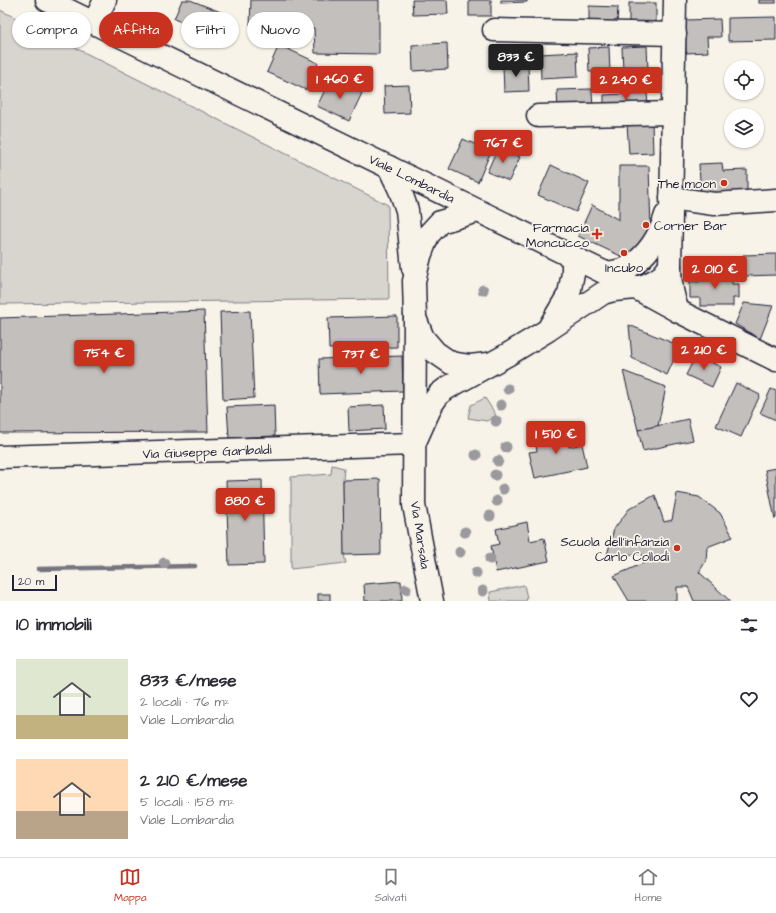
<!DOCTYPE html>
<html lang="it">
<meta charset="utf-8">
<style>
:root{--surface:#fff;--page:#f7f7f7;--text:#2b2b33;--muted:#7c7c81;--line:#e1e1e2;--accent:#c8321e}
body{margin:0;font-family:"Architects Daughter",sans-serif;background:var(--page);color:var(--text);height:100vh;display:flex;flex-direction:column;font-size:15px;white-space:nowrap}
*{box-sizing:border-box;margin:0}
p{font-size:13px;color:var(--muted)}
.icon{flex:none;width:22px;height:22px;fill:none;stroke:currentColor;stroke-width:2;stroke-linecap:round;stroke-linejoin:round}
.map{position:relative;height:601px;overflow:hidden}
.sheet{display:flex;flex-direction:column;background:var(--surface);flex:1}
.sheet>*{flex:none}
.guide{position:absolute;left:12px;top:12px;width:400px;height:36px;display:flex;gap:8px}
.buttons{position:absolute;left:724px;top:60px;display:grid;gap:8px}
.buttons a{display:grid;place-items:center;width:40px;height:40px;border-radius:50%;background:var(--surface);box-shadow:0 1px 3px #0004;font-size:20px}
.scale{position:absolute;left:12px;bottom:10px;width:45px;box-sizing:border-box;padding-left:4px;border:2px solid #22223b;border-top:0;font-size:11px;line-height:14px;white-space:nowrap;color:#22223b;-webkit-text-stroke:3px #f7f3e8;paint-order:stroke}
.price{position:absolute;translate:-50% -34px;padding:0 9px;border-radius:4px;background:var(--accent);color:#fff;font-size:13px;line-height:26px;filter:drop-shadow(0 1px 2px #0008)}
.price::after{content:'';position:absolute;left:50%;top:24px;width:12px;height:9px;margin-left:-6px;background:inherit;clip-path:polygon(0 0,100% 0,50% 100%)}
.price.active{background:#222;color:#fff}
ul{padding:0;list-style:none}
li{display:flex;align-items:center;gap:12px;height:100px;padding:0 16px}
li span{display:grid;place-items:center;flex:none;width:112px;height:80px;border-radius:0px;color:#555}
li>.icon{margin-inline-start:auto}
span .icon{width:48px;height:48px;fill:#fffc;stroke-width:1}
li b{font-size:17px}
h2{display:flex;justify-content:space-between;align-items:center;height:48px;padding:0 16px;font-size:17px}
.tag{padding:0 14px;border-radius:18px;background:var(--surface);box-shadow:0 1px 3px #0004;font-size:14px;line-height:36px}
.tag.active{background:var(--accent);color:#fff}
.tabs{display:flex;justify-content:space-around;align-items:center;height:56px;border-top:1px solid var(--line);background:var(--surface);font-size:11px;color:var(--muted)}
.tabs a{display:grid;justify-items:center;gap:2px}
.tabs .active{color:var(--accent)}
.map>svg:first-child{display:block}
.green{fill:#d8d5cf;stroke:#7d7c85}
.lines{fill:none;stroke-linecap:round;stroke-linejoin:round}
.stream{stroke:#76747f;stroke-width:4.5}
.building{fill:#c2bfbd;stroke:#22223b}
.minor-casing{stroke:#22223b;stroke-width:25}
.major-casing{stroke:#22223b;stroke-width:25}
.minor{stroke:#f7f3e8;stroke-width:22}
.major{stroke:#f7f3e8;stroke-width:22}
.tree{fill:#9b999d}
.poi-dot{fill:#c8321e;stroke:#f7f3e8;stroke-width:1.5}
.labels{text-anchor:middle;stroke-width:3.5;stroke-linejoin:round;paint-order:stroke}
.street-label{font-size:13px;fill:#22223b;stroke:#f7f3e8}
.poi-label{font-size:13px;fill:#22223b;stroke:#f7f3e8;text-anchor:end}
</style>
<div class="map">
<svg width="776" height="601" viewBox="0 0 776 601">
<rect width="100%" height="100%" fill="#f7f3e8"/>
<filter id="ink" filterUnits="userSpaceOnUse"><feTurbulence type="fractalNoise" baseFrequency=".025" numOctaves="2"/><feDisplacementMap in="SourceGraphic" scale="8" xChannelSelector="R" yChannelSelector="G"/><feConvolveMatrix kernelMatrix="1 2 1 2 8 2 1 2 1" color-interpolation-filters="sRGB"/></filter>
<g filter="url(#ink)">
<g class="green">
<polygon points="0,10 388,205 389,299 0,304"/>
<polygon points="485,398 496,415 487,421 468,418 471,405"/>
<polygon points="332,465 344,468 343,480 344,555 346,563 291,569 291,477 331,474"/>
<polygon points="524,585 527,598 526,601 491,601 490,592"/>
</g>
<g class="lines">
<polyline class="stream" points="38,569 195,566"/>
</g>
<g class="building">
<polygon points="182,0 190,0 231,16 222,38 174,19"/>
<polygon points="251,0 379,0 379,54 315,53 314,28 250,25"/>
<polygon points="412,0 447,0 448,14 413,15"/>
<rect x="469" y="0" width="22" height="16"/>
<polygon points="501,0 527,0 527,2 501,3"/>
<rect x="759" y="0" width="17" height="3"/>
<rect x="629" y="3" width="27" height="23"/>
<polygon points="589,6 618,7 617,24 589,23"/>
<polygon points="776,17 776,40 728,41 728,18"/>
<polygon points="720,19 721,37 707,37 708,52 686,53 685,20"/>
<polygon points="447,43 448,69 413,71 412,45"/>
<polygon points="279,45 318,63 306,90 267,72"/>
<polygon points="647,46 648,71 623,72 622,47"/>
<polygon points="609,47 610,72 589,72 588,48"/>
<polygon points="577,52 578,77 541,79 540,54"/>
<polygon points="528,65 529,91 504,92 503,66"/>
<polygon points="331,78 362,93 349,121 317,106"/>
<polygon points="409,85 410,113 385,114 384,86"/>
<polygon points="592,89 593,111 558,112 557,90"/>
<polygon points="647,93 648,107 604,109 604,95"/>
<polygon points="652,123 653,153 629,154 627,124"/>
<polygon points="484,134 496,139 478,182 449,169 463,139 479,146"/>
<polygon points="498,147 520,157 509,181 487,172"/>
<polygon points="722,163 723,171 747,170 747,196 701,198 699,164"/>
<polygon points="551,165 589,183 576,212 538,195"/>
<polygon points="619,166 649,166 651,231 627,259 578,236 592,205 619,220"/>
<polygon points="776,254 776,275 744,276 743,255"/>
<polygon points="732,273 732,284 739,284 739,298 733,298 733,306 700,306 700,298 690,298 690,281 699,282 699,274"/>
<polygon points="744,303 773,306 760,339 735,324"/>
<polygon points="204,311 208,432 0,433 0,318"/>
<polygon points="250,311 254,398 223,400 220,312"/>
<polygon points="397,316 397,347 329,349 328,318"/>
<polygon points="629,325 680,346 667,375 632,358"/>
<polygon points="696,355 721,367 712,387 686,375"/>
<polygon points="402,356 403,391 320,394 319,359"/>
<polygon points="623,371 666,387 658,426 638,430"/>
<polygon points="736,383 760,395 741,437 716,426"/>
<polygon points="771,389 776,391 776,420 760,413"/>
<polygon points="274,405 275,436 229,438 227,407"/>
<polygon points="384,405 385,429 349,431 348,407"/>
<polygon points="688,419 693,440 643,451 638,430"/>
<polygon points="565,429 569,447 582,444 587,467 535,478 529,452 537,451 534,435"/>
<polygon points="776,468 776,518 775,519 765,470"/>
<polygon points="380,479 381,554 344,555 343,480"/>
<polygon points="262,480 264,564 229,565 226,481"/>
<polygon points="677,493 699,497 720,513 733,537 707,547 706,561 699,572 730,601 694,601 688,587 677,587 677,601 629,601 614,576 644,563 642,554 607,555 614,529 629,509 655,495 664,522 672,520"/>
<polygon points="527,522 530,541 544,538 549,561 496,572 491,546 499,544 496,529"/>
<polygon points="401,581 402,601 365,601 364,584"/>
<rect x="318" y="594" width="12" height="7"/>
</g>
<g class="lines">
<defs>
<g id="minor">
<polyline points="94,23 105,0"/>
<polyline points="494,30 675,34"/>
<polyline points="538,116 673,113"/>
<polyline points="671,198 714,204 776,200"/>
<polyline points="0,457 414,444"/>
</g>
<g id="major">
<polyline points="47,0 636,288 678,311 776,360"/>
<path d="M 675,0 L 670,266 C 670,282 672,296 678,311"/>
<polyline points="389,167 400,190 407,210 413,268"/>
<polyline points="478,211 440,222 428,235 420,256 414,281 415,318 423,338 435,352 451,363 470,366 488,364"/>
<path d="M 606,273 C 613,272 620,271 627,268 C 647,257 660,236 666,215"/>
<polyline points="415,318 414,505 432,601"/>
<polyline points="550,326 569,294 573,273 573,257"/>
<polyline points="414,444 432,404 439,394 447,388 507,355 548,330 603,293 614,290 636,288 646,285 654,281 662,276 670,266"/>
</g>
</defs>
<use href="#minor" class="minor-casing"/>
<use href="#major" class="major-casing"/>
<use href="#minor" class="minor"/>
<use href="#major" class="major"/>
</g>
<g class="tree">
<circle cx="483" cy="290" r="5.5"/>
<circle cx="508" cy="389" r="5.5"/>
<circle cx="501" cy="405" r="5.5"/>
<circle cx="496" cy="421" r="5.5"/>
<circle cx="506" cy="447" r="5.5"/>
<circle cx="476" cy="455" r="5.5"/>
<circle cx="498" cy="461" r="5.5"/>
<circle cx="495" cy="475" r="5.5"/>
<circle cx="503" cy="489" r="5.5"/>
<circle cx="497" cy="501" r="5.5"/>
<circle cx="490" cy="516" r="5.5"/>
<circle cx="465" cy="532" r="5.5"/>
<circle cx="460" cy="552" r="5.5"/>
<circle cx="490" cy="559" r="5.5"/>
<circle cx="164" cy="563" r="5.5"/>
<circle cx="476" cy="573" r="5.5"/>
<circle cx="406" cy="589" r="5.5"/>
<circle cx="483" cy="591" r="5.5"/>
</g>
</g>
<g class="poi-dot">
<circle cx="724" cy="183" r="4"/>
<circle cx="646" cy="225" r="4"/>
<path d="M595 228h4v4h4v4h-4v4h-4v-4h-4v-4h4z"/>
<circle cx="624" cy="253" r="4"/>
<circle cx="677" cy="548" r="4"/>
</g>
<g class="labels">
<g class="street-label">
<text transform="translate(412 178) rotate(26)" y="5">Viale Lombardia</text>
<text transform="translate(207 451) rotate(-2)" y="5">Via Giuseppe Garibaldi</text>
<text transform="translate(421 535) rotate(81)" y="5">Via Marsala</text>
</g>
<g class="poi-label">
<text x="716" y="188">The moon</text>
<text x="654" y="230" text-anchor="start">Corner Bar</text>
<text x="589" y="232">Farmacia<tspan x="589" dy="15">Moncucco</tspan></text>
<text x="624" y="272" text-anchor="middle">Incubo</text>
<text x="669" y="546">Scuola dell'infanzia<tspan x="669" dy="15">Carlo Collodi</tspan></text>
</g>
</g>
</svg>
<div class="buttons">
<a><svg class="icon" aria-label="locate" viewBox="0 0 24 24"><circle cx="12" cy="12" r="6"/><path d="M12 2v4M12 18v4M2 12h4M18 12h4"/></svg></a>
<a><svg class="icon" aria-label="layers" viewBox="0 0 24 24"><path d="M12 4l9 5-9 5-9-5zM3 14l9 5 9-5"/></svg></a>
</div>
<div class="scale">20 m</div>
<b class="price active" style="left:516px;top:78px">833 €</b>
<b class="price" style="left:340px;top:100px">1 460 €</b>
<b class="price" style="left:626px;top:101px">2 240 €</b>
<b class="price" style="left:503px;top:164px">767 €</b>
<b class="price" style="left:715px;top:290px">2 010 €</b>
<b class="price" style="left:704px;top:371px">2 210 €</b>
<b class="price" style="left:104px;top:374px">754 €</b>
<b class="price" style="left:361px;top:375px">737 €</b>
<b class="price" style="left:556px;top:455px">1 510 €</b>
<b class="price" style="left:245px;top:522px">880 €</b>
<div class="guide">
<a class="tag">Compra</a>
<a class="tag active">Affitta</a>
<a class="tag">Filtri</a>
<a class="tag">Nuovo</a>
</div>
</div>
<section class="sheet">
<h2>10 immobili<svg class="icon" aria-label="filters" viewBox="0 0 24 24"><path d="M4 7h16M4 17h16"/><circle cx="9" cy="7" r="2"/><circle cx="15" cy="17" r="2"/></svg></h2>
<ul>
<li><span style="background:linear-gradient(#dfe7d0 70%,#c2b280 0)"><svg class="icon" aria-label="home" viewBox="0 0 24 24"><path d="M3 11l9-7 9 7M6 9v11h12V9"/></svg></span><div><b>833 €/mese</b><p>2 locali · 76 m²</p><p>Viale Lombardia</p></div><svg class="icon" aria-label="heart" viewBox="0 0 24 24"><path d="M12 20l-8-8c-3-5 5-10 8-4 3-6 11-1 8 4z"/></svg></li>
<li><span style="background:linear-gradient(#ffd9b3 65%,#b9a48a 0)"><svg class="icon" aria-label="home" viewBox="0 0 24 24"><path d="M3 11l9-7 9 7M6 9v11h12V9"/></svg></span><div><b>2 210 €/mese</b><p>5 locali · 158 m²</p><p>Viale Lombardia</p></div><svg class="icon" aria-label="heart" viewBox="0 0 24 24"><path d="M12 20l-8-8c-3-5 5-10 8-4 3-6 11-1 8 4z"/></svg></li>
</ul>
</section>
<nav class="tabs">
<a class="active"><svg class="icon" aria-label="map" viewBox="0 0 24 24"><path d="M3 6l6-2 6 2 6-2v14l-6 2-6-2-6 2zM9 4v14M15 6v14"/></svg>Mappa</a>
<a><svg class="icon" aria-label="saved" viewBox="0 0 24 24"><path d="M7 4h10v16l-5-4-5 4z"/></svg>Salvati</a>
<a><svg class="icon" aria-label="home" viewBox="0 0 24 24"><path d="M3 11l9-7 9 7M6 9v11h12V9"/></svg>Home</a>
</nav>
